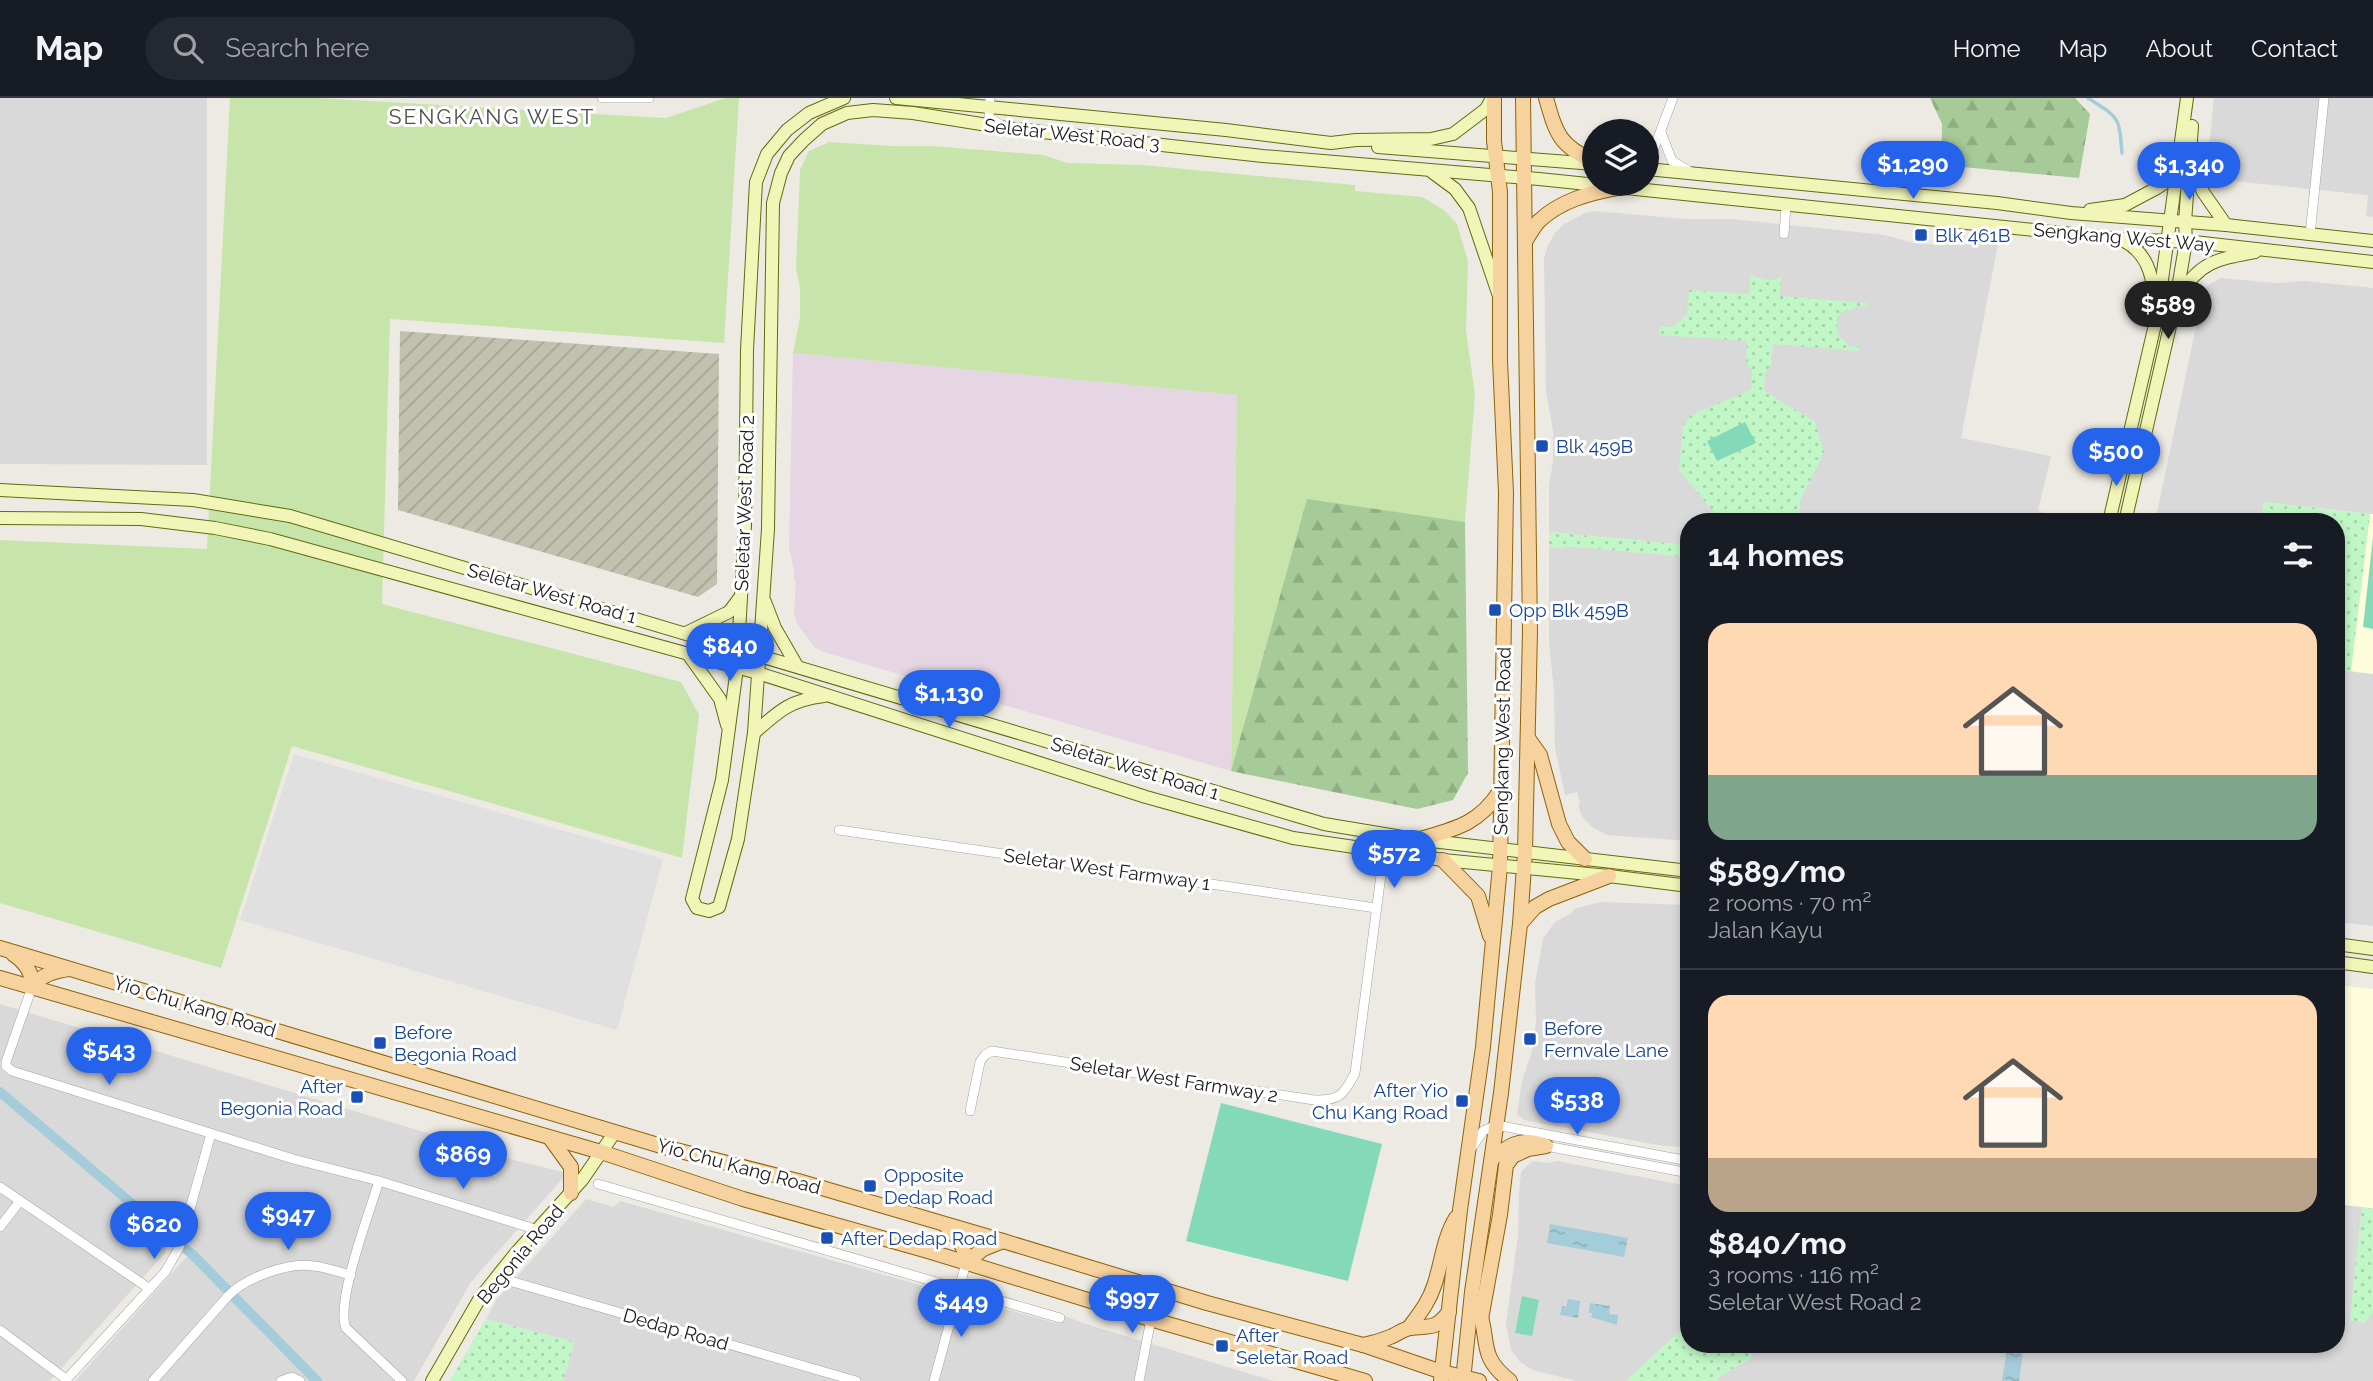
<!DOCTYPE html>
<meta charset="utf-8">
<style>
:root{--surface:#171b24;--page:#242831;--text:#f1f3f6;--muted:#9ea1a6;--line:#363941;--accent:#2563eb}
body{margin:0;font-family:Raleway,sans-serif;background:var(--page);color:var(--text);height:100vh;display:flex;flex-direction:column;font-size:26px;white-space:nowrap}
*{box-sizing:border-box;margin:0}
p{font-size:23px;color:var(--muted)}
.icon{flex:none;width:38px;height:38px;fill:none;stroke:currentColor;stroke-width:2;stroke-linecap:round;stroke-linejoin:round}
.map{position:relative;flex:1;overflow:hidden}
.panel{position:absolute;left:1680px;top:415px;width:665px;height:840px;display:flex;flex-direction:column;background:var(--surface);border-radius:28px;box-shadow:0 4px 10px #0003}
.panel>*{flex:none}
.fabs{position:absolute;left:1582px;top:21px;display:grid;gap:14px}
.fabs a{display:grid;place-items:center;width:77px;height:77px;border-radius:50%;background:var(--surface);box-shadow:0 4px 10px #0003;font-size:35px}
.price{position:absolute;translate:-50% -60px;padding:0 16px;border-radius:24px;background:var(--accent);color:#fff;font-size:23px;line-height:46px;filter:drop-shadow(0 2px 4px #0008)}
.price::after{content:'';position:absolute;left:50%;top:42px;width:21px;height:16px;margin-left:-10px;background:inherit;clip-path:polygon(0 0,100% 0,50% 100%)}
.price.selected{background:#222;color:#fff}
ul{padding:0;list-style:none}
li{display:grid;align-content:center;gap:14px;height:371px;padding:0 28px}
li+li{border-top:2px solid var(--line)}
li span{display:grid;place-items:center;height:217px;border-radius:21px;color:#555}
li>.icon{margin-inline-start:auto}
span .icon{width:126px;height:126px;fill:#fffc;stroke-width:1}
li b{font-size:30px}
h2{display:flex;justify-content:space-between;align-items:center;height:84px;padding:0 28px;font-size:30px}
header{display:flex;align-items:center;gap:42px;box-sizing:border-box;height:98px;padding:0 35px;background:var(--surface);border-bottom:2px solid var(--line)}
header strong{font-size:33px}
nav{display:flex;gap:38px;margin-inline-start:auto;font-size:24px}
.search{width:490px;height:63px;background:var(--page);display:flex;align-items:center;gap:18px;box-sizing:border-box;padding:0 24px;border-radius:38px;color:var(--muted);font-size:26px}
.map>svg:first-child{display:block}
.residential{fill:#dad9d9}
.industrial{fill:#e6d5e3}
.education{fill:#fdfddc}
.construction{fill:url(#construction-furrows)}
.grass{fill:#c7e5ab}
.forest{fill:url(#forest-firs)}
.park{fill:url(#park-dots)}
.pitch{fill:#84d9b9}
.parking{fill:#e0e0e0}
.water{fill:url(#water-ripples)}
.lines{fill:none;stroke-linecap:round;stroke-linejoin:round}
.stream{stroke:#a5ccd9;stroke-width:3.5}
.canal{stroke:#a5ccd9;stroke-width:10}
.street-casing{stroke:#a3a3a3;stroke-width:10}
.secondary-casing{stroke:#606c0b;stroke-width:14}
.primary-casing{stroke:#8d6308;stroke-width:16}
.street{stroke:#fff;stroke-width:9}
.secondary{stroke:#f2f5b8;stroke-width:12}
.primary{stroke:#f6d29f;stroke-width:14}
.transit-dot{fill:#1a4fb4;stroke:#fff;stroke-width:2.5}
.labels{text-anchor:middle;stroke-width:6;stroke-linejoin:round;paint-order:stroke}
.street-label{font-size:19px;fill:#1c1c1c;stroke:#fff}
.transit-label{font-size:19px;fill:#164399;stroke:#fff;text-anchor:start}
.neighbourhood-label{font-size:21px;letter-spacing:2px;fill:#4f4f4f;stroke:#fff}
</style>
<header>
<strong>Map</strong>
<div class="search"><svg class="icon" aria-label="search" viewBox="0 0 24 24"><circle cx="10" cy="10" r="6"/><path d="M15 15l6 6"/></svg>Search here</div>
<nav><a>Home</a><a>Map</a><a>About</a><a>Contact</a></nav>
</header>
<div class="map">
<svg width="2373" height="1283" viewBox="0 0 2373 1283">
<defs>
<pattern id="construction-furrows" width="10" height="10" patternUnits="userSpaceOnUse" patternTransform="scale(1.75)"><rect width="10" height="10" fill="#c1c1af"/><path d="M-1 1l2-2M0 10L10 0M9 11l2-2" fill="none" stroke="#a5a596"/></pattern>
<pattern id="forest-firs" width="22" height="20" patternUnits="userSpaceOnUse" patternTransform="scale(1.75)"><rect width="22" height="20" fill="#a7ca99"/><path d="M5 1l3.5 6h-7zM16 11l3.5 6h-7z" fill="#8fad83"/></pattern>
<pattern id="park-dots" width="8" height="8" patternUnits="userSpaceOnUse" patternTransform="scale(1.75)"><rect width="8" height="8" fill="#c1f6c6"/><path d="M2 2h.1M6 6h.1" fill="none" stroke="#a5d2aa" stroke-width="1.8" stroke-linecap="round"/></pattern>
<pattern id="water-ripples" width="26" height="14" patternUnits="userSpaceOnUse" patternTransform="scale(1.75)"><rect width="26" height="14" fill="#a5ccd9"/><path d="M2 4q2-2 4 0t4 0M15 11q2-2 4 0t4 0" fill="none" stroke="#8dafba"/></pattern>
</defs>
<rect width="100%" height="100%" fill="#edeae3"/>
<g class="residential">
<polygon points="0,0 207,0 207,367 0,366"/>
<polygon points="2214,0 2373,0 2373,119 2366,118 2368,97 2215,81 2207,70"/>
<polygon points="1596,113 1684,121 1732,121 1885,137 1913,145 1941,147 1977,144 1998,146 1961,340 2051,358 2038,413 2083,423 1689,424 1689,447 1549,434 1549,387 1553,364 1553,333 1546,293 1544,160 1548,147 1555,135 1564,126 1585,115"/>
<polygon points="2221,180 2275,185 2305,183 2373,190 2373,416 2264,404 2261,423 2155,424 2203,195 2207,188"/>
<polygon points="1566,448 1689,459 1689,743 1607,737 1592,729 1583,720 1578,708 1580,706 1577,694 1565,697 1555,650 1554,592 1549,545 1549,450 1565,450"/>
<polygon points="2336,572 2373,576 2373,828 2336,824"/>
<polygon points="1601,804 1689,807 1689,1049 1663,1048 1524,1022 1517,1016 1522,983 1533,950 1536,924 1535,885 1543,841 1554,825 1573,814 1573,811"/>
<polygon points="0,906 457,1044 453,1047 563,1074 564,1079 471,1184 414,1283 75,1283 191,1154 195,1151 0,988"/>
<polygon points="0,1000 168,1141 165,1155 50,1283 0,1283"/>
<polygon points="1532,1063 1549,1065 1557,1063 1689,1088 1689,1225 1626,1283 1576,1283 1533,1272 1520,1264 1511,1252 1506,1226 1518,1137 1519,1095 1521,1074"/>
<polygon points="586,1101 614,1109 620,1103 1059,1226 1062,1217 1089,1227 1274,1283 563,1283 574,1244 486,1221 497,1201"/>
<polygon points="2336,1106 2362,1109 2350,1222 2364,1224 2373,1214 2373,1283 1717,1283 1719,1279 1751,1260 1755,1246 2336,1246"/>
</g>
<polygon class="industrial" points="793,255 1237,297 1231,673 997,605 976,595 948,587 922,583 824,554 814,549 798,527 794,516 796,484 794,483 794,472 789,450"/>
<g class="education">
<polygon points="2370,416 2373,416 2373,576 2351,573"/>
<polygon points="2336,887 2373,891 2373,1110 2336,1106"/>
</g>
<polygon class="construction" points="400,233 719,256 717,486 698,499 398,412"/>
<g class="grass">
<polygon points="230,0 317,0 666,20 725,0 739,0 724,245 390,221 382,506 681,584 699,617 682,760 292,648 221,870 0,805 0,442 207,451"/>
<polygon points="829,44 891,48 932,48 1044,57 1067,65 1142,67 1355,87 1355,93 1422,99 1444,112 1457,126 1468,163 1466,232 1475,297 1465,424 1307,402 1231,673 1237,297 793,255 800,219 800,190 796,170 800,72 809,53"/>
</g>
<g class="forest">
<polygon points="1930,0 2075,0 2090,16 2079,80 1941,67 1942,26"/>
<polygon points="1307,401 1465,424 1468,675 1453,702 1417,711 1231,673"/>
</g>
<g class="park">
<path d="M 1751,176 C 1760,182 1771,185 1781,179 L 1780,198 L 1867,205 L 1867,209 L 1857,208 L 1849,214 L 1847,211 L 1837,218 L 1837,235 L 1848,248 L 1859,249 L 1858,253 L 1773,246 L 1771,266 L 1765,276 L 1764,293 L 1815,324 L 1824,354 L 1800,403 L 1800,423 L 1717,423 L 1717,418 L 1679,372 L 1683,327 L 1691,317 L 1751,292 L 1752,272 L 1746,264 L 1747,243 L 1659,237 L 1660,228 L 1673,229 L 1687,217 L 1689,192 L 1749,196 Z"/>
<polygon points="2264,404 2370,416 2351,573 2336,572 2336,424 2261,423"/>
<polygon points="1549,434 1689,447 1689,459 1566,448 1566,450 1549,450"/>
<polygon points="2362,1109 2373,1111 2373,1214 2364,1225 2350,1222"/>
<polygon points="486,1221 574,1244 563,1283 450,1283"/>
<polygon points="1689,1225 1689,1246 1755,1246 1751,1260 1719,1279 1717,1283 1626,1283"/>
</g>
<g class="pitch">
<polygon points="1745,324 1756,345 1717,363 1707,343"/>
<polygon points="2373,439 2373,531 2363,529"/>
<polygon points="1221,1005 1382,1046 1348,1183 1186,1143"/>
<polygon points="1522,1198 1539,1202 1532,1238 1515,1235"/>
</g>
<polygon class="parking" points="294,656 663,761 617,932 240,822"/>
<g class="water">
<polygon points="1550,1126 1628,1140 1624,1159 1547,1145"/>
<polygon points="1568,1201 1580,1203 1578,1220 1560,1217 1562,1208 1566,1209"/>
<polygon points="1590,1205 1610,1208 1609,1216 1618,1217 1617,1227 1591,1219 1592,1215 1589,1215"/>
<polygon points="2008,1246 2024,1246 2019,1283 2002,1283"/>
</g>
<g class="lines">
<path class="stream" d="M 2088,0 C 2119,20 2119,17 2122,55"/>
<polyline class="canal" points="0,994 192,1156 317,1283"/>
<defs>
<g id="street">
<polyline points="602,0 649,0"/>
<polyline points="990,0 989,20 1001,27"/>
<polyline points="1661,34 1672,63 1689,73"/>
<polyline points="1647,59 1653,53 1673,0"/>
<polyline points="1784,136 1786,108"/>
<polyline points="2310,137 2324,0"/>
<polyline points="839,732 1376,810"/>
<polyline points="32,889 6,964 6,968 12,973 293,1061 379,1083 538,1132"/>
<path d="M 970,1013 L 980,964 L 985,957 L 992,953 L 1314,1002 C 1339,1003 1344,997 1355,975 L 1384,754"/>
<polyline points="1473,1048 1483,1033 1496,1027 1689,1063"/>
<polyline points="1546,1048 1689,1075"/>
<path d="M 379,1083 C 370,1113 335,1205 346,1230 L 402,1283"/>
<polyline points="598,1086 1060,1220"/>
<polyline points="0,1089 150,1191"/>
<polyline points="0,1129 20,1103"/>
<polyline points="496,1179 856,1283"/>
<polyline points="0,1232 66,1281"/>
<polyline points="65,1283 165,1174 179,1150 211,1036"/>
<path d="M 153,1283 L 228,1198 C 245,1180 288,1164 313,1168 C 326,1169 338,1174 351,1177"/>
<polyline points="281,1283 292,1279 300,1283"/>
<polyline points="934,1283 966,1165"/>
<polyline points="1139,1283 1151,1221"/>
</g>
<g id="secondary">
<polyline points="844,0 809,15 787,32 767,56 756,84 747,252 745,428 737,570 722,682 692,801 697,810 709,813 719,809 738,741 754,635 768,431 773,105 781,75 789,58 804,42 822,26 847,15 873,12 913,15 1006,30 1263,58 1539,81 2121,141 2194,144 2373,164"/>
<polyline points="896,0 1226,32 1331,45 1356,42 1431,41 1453,36 1486,11 1492,0"/>
<polyline points="1378,49 1594,66"/>
<polyline points="2191,63 2203,94 2226,127"/>
<polyline points="1647,71 1997,105 2071,115 2226,127 2373,143"/>
<polyline points="1432,74 1455,91 1469,110 1498,195"/>
<polyline points="2090,112 2125,107 2157,90 2176,77"/>
<path d="M 2124,143 C 2147,155 2152,176 2155,201"/>
<path d="M 2180,196 C 2201,163 2218,161 2255,154"/>
<polyline points="0,392 193,402 290,418 1324,726 1414,741 1689,773"/>
<polyline points="0,420 141,421 215,430 270,441 758,575 1146,699 1293,740 1443,762 1609,778 1689,788"/>
<polyline points="2109,424 2157,218 2187,0"/>
<polyline points="2125,424 2176,202 2186,143 2185,124 2192,28"/>
<polyline points="765,504 775,530 797,568"/>
<polyline points="686,535 729,514 741,498"/>
<polyline points="688,556 720,601 727,627"/>
<path d="M 754,635 C 779,613 790,602 824,598"/>
<polyline points="2336,846 2373,851"/>
<polyline points="2336,864 2373,869"/>
<polyline points="432,1283 480,1200 515,1156 582,1082 615,1034"/>
</g>
<g id="primary">
<path d="M 1546,0 C 1556,35 1559,48 1594,63"/>
<path d="M 1526,142 C 1530,136 1534,128 1539,123 C 1560,103 1589,95 1617,90"/>
<polyline points="1528,640 1540,657 1559,726 1568,744 1585,761"/>
<path d="M 1420,741 C 1455,731 1479,726 1500,693"/>
<polyline points="1443,762 1478,798 1490,838"/>
<polyline points="1520,826 1535,809 1549,801 1609,778"/>
<polyline points="0,850 668,1050 798,1083 1003,1143 1207,1205 1363,1247 1442,1274 1479,1283"/>
<path d="M 13,856 C 25,864 33,875 32,889"/>
<polyline points="0,880 601,1054 743,1101 928,1153 1140,1218 1365,1283"/>
<path d="M 32,889 C 41,877 54,873 69,871"/>
<polyline points="550,1040 571,1069 571,1095"/>
<path d="M 1492,1061 C 1508,1048 1519,1040 1540,1046"/>
<path d="M 946,1128 C 958,1139 965,1148 966,1165"/>
<polyline points="966,1165 983,1151 1003,1143"/>
<path d="M 1479,1212 C 1490,1244 1478,1258 1510,1283"/>
<polyline points="1481,1221 1500,1117 1506,1067 1513,1058 1528,1051 1546,1048"/>
<path d="M 1409,1230 C 1419,1216 1429,1204 1434,1188 C 1442,1165 1443,1141 1456,1120"/>
<path d="M 1363,1247 C 1372,1245 1381,1243 1390,1239 C 1396,1237 1403,1231 1410,1230 C 1430,1227 1434,1233 1449,1214"/>
<polyline points="1441,1282 1460,1112 1483,949 1500,768 1506,395 1500,262 1500,94 1494,43 1494,0"/>
<polyline points="1463,1283 1472,1194 1501,995 1520,826 1525,754 1530,534 1523,0"/>
</g>
</defs>
<use href="#street" class="street-casing"/>
<use href="#secondary" class="secondary-casing"/>
<use href="#primary" class="primary-casing"/>
<use href="#street" class="street"/>
<use href="#secondary" class="secondary"/>
<use href="#primary" class="primary"/>
</g>
<g class="transit-dot">
<rect x="1914" y="130" width="14" height="14" rx="3.5"/>
<rect x="1535" y="341" width="14" height="14" rx="3.5"/>
<rect x="1488" y="505" width="14" height="14" rx="3.5"/>
<rect x="1523" y="934" width="14" height="14" rx="3.5"/>
<rect x="373" y="938" width="14" height="14" rx="3.5"/>
<rect x="350" y="992" width="14" height="14" rx="3.5"/>
<rect x="1455" y="996" width="14" height="14" rx="3.5"/>
<rect x="863" y="1081" width="14" height="14" rx="3.5"/>
<rect x="820" y="1133" width="14" height="14" rx="3.5"/>
<rect x="1215" y="1241" width="14" height="14" rx="3.5"/>
</g>
<g class="labels">
<g class="street-label">
<text transform="translate(1072 36) rotate(6)" y="7">Seletar West Road 3</text>
<text transform="translate(2124 139) rotate(5)" y="7">Sengkang West Way</text>
<text transform="translate(744 405) rotate(-88)" y="7">Seletar West Road 2</text>
<text transform="translate(552 495) rotate(16)" y="7">Seletar West Road 1</text>
<text transform="translate(1502 643) rotate(-89)" y="7">Sengkang West Road</text>
<text transform="translate(1135 670) rotate(17)" y="7">Seletar West Road 1</text>
<text transform="translate(1107 771) rotate(8)" y="7">Seletar West Farmway 1</text>
<text transform="translate(195 908) rotate(17)" y="7">Yio Chu Kang Road</text>
<text transform="translate(1174 981) rotate(9)" y="7">Seletar West Farmway 2</text>
<text transform="translate(739 1068) rotate(15)" y="7">Yio Chu Kang Road</text>
<text transform="translate(520 1156) rotate(-50)" y="7">Begonia Road</text>
<text transform="translate(676 1231) rotate(16)" y="7">Dedap Road</text>
</g>
<g class="transit-label">
<text x="1935" y="144">Blk 461B</text>
<text x="1556" y="355">Blk 459B</text>
<text x="1509" y="519">Opp Blk 459B</text>
<text x="1544" y="937">Before<tspan x="1544" dy="22">Fernvale Lane</tspan></text>
<text x="394" y="941">Before<tspan x="394" dy="22">Begonia Road</tspan></text>
<text x="343" y="995" text-anchor="end">After<tspan x="343" dy="22">Begonia Road</tspan></text>
<text x="1448" y="999" text-anchor="end">After Yio<tspan x="1448" dy="22">Chu Kang Road</tspan></text>
<text x="884" y="1084">Opposite<tspan x="884" dy="22">Dedap Road</tspan></text>
<text x="841" y="1147">After Dedap Road</text>
<text x="1236" y="1244">After<tspan x="1236" dy="22">Seletar Road</tspan></text>
</g>
<g class="neighbourhood-label">
<text x="492" y="26">SENGKANG WEST</text>
</g>
</g>
</svg>
<div class="fabs">
<a><svg class="icon" aria-label="layers" viewBox="0 0 24 24"><path d="M12 4l9 5-9 5-9-5zM3 14l9 5 9-5"/></svg></a>
</div>
<b class="price" style="left:1913px;top:103px">$1,290</b>
<b class="price" style="left:2189px;top:104px">$1,340</b>
<b class="price selected" style="left:2168px;top:243px">$589</b>
<b class="price" style="left:2116px;top:390px">$500</b>
<b class="price" style="left:730px;top:585px">$840</b>
<b class="price" style="left:949px;top:632px">$1,130</b>
<b class="price" style="left:1394px;top:792px">$572</b>
<b class="price" style="left:109px;top:989px">$543</b>
<b class="price" style="left:1577px;top:1039px">$538</b>
<b class="price" style="left:463px;top:1093px">$869</b>
<b class="price" style="left:288px;top:1154px">$947</b>
<b class="price" style="left:154px;top:1163px">$620</b>
<b class="price" style="left:1132px;top:1237px">$997</b>
<b class="price" style="left:961px;top:1241px">$449</b>
<section class="panel">
<h2>14 homes<svg class="icon" aria-label="filters" viewBox="0 0 24 24"><path d="M4 7h16M4 17h16"/><circle cx="9" cy="7" r="2"/><circle cx="15" cy="17" r="2"/></svg></h2>
<ul>
<li><span style="background:linear-gradient(#ffd9b3 70%,#7fa58c 0)"><svg class="icon" aria-label="home" viewBox="0 0 24 24"><path d="M3 11l9-7 9 7M6 9v11h12V9"/></svg></span><div><b>$589/mo</b><p>2 rooms · 70 m²</p><p>Jalan Kayu</p></div></li>
<li><span style="background:linear-gradient(#ffd9b3 75%,#b9a48a 0)"><svg class="icon" aria-label="home" viewBox="0 0 24 24"><path d="M3 11l9-7 9 7M6 9v11h12V9"/></svg></span><div><b>$840/mo</b><p>3 rooms · 116 m²</p><p>Seletar West Road 2</p></div></li>
</ul>
</section>
</div>
